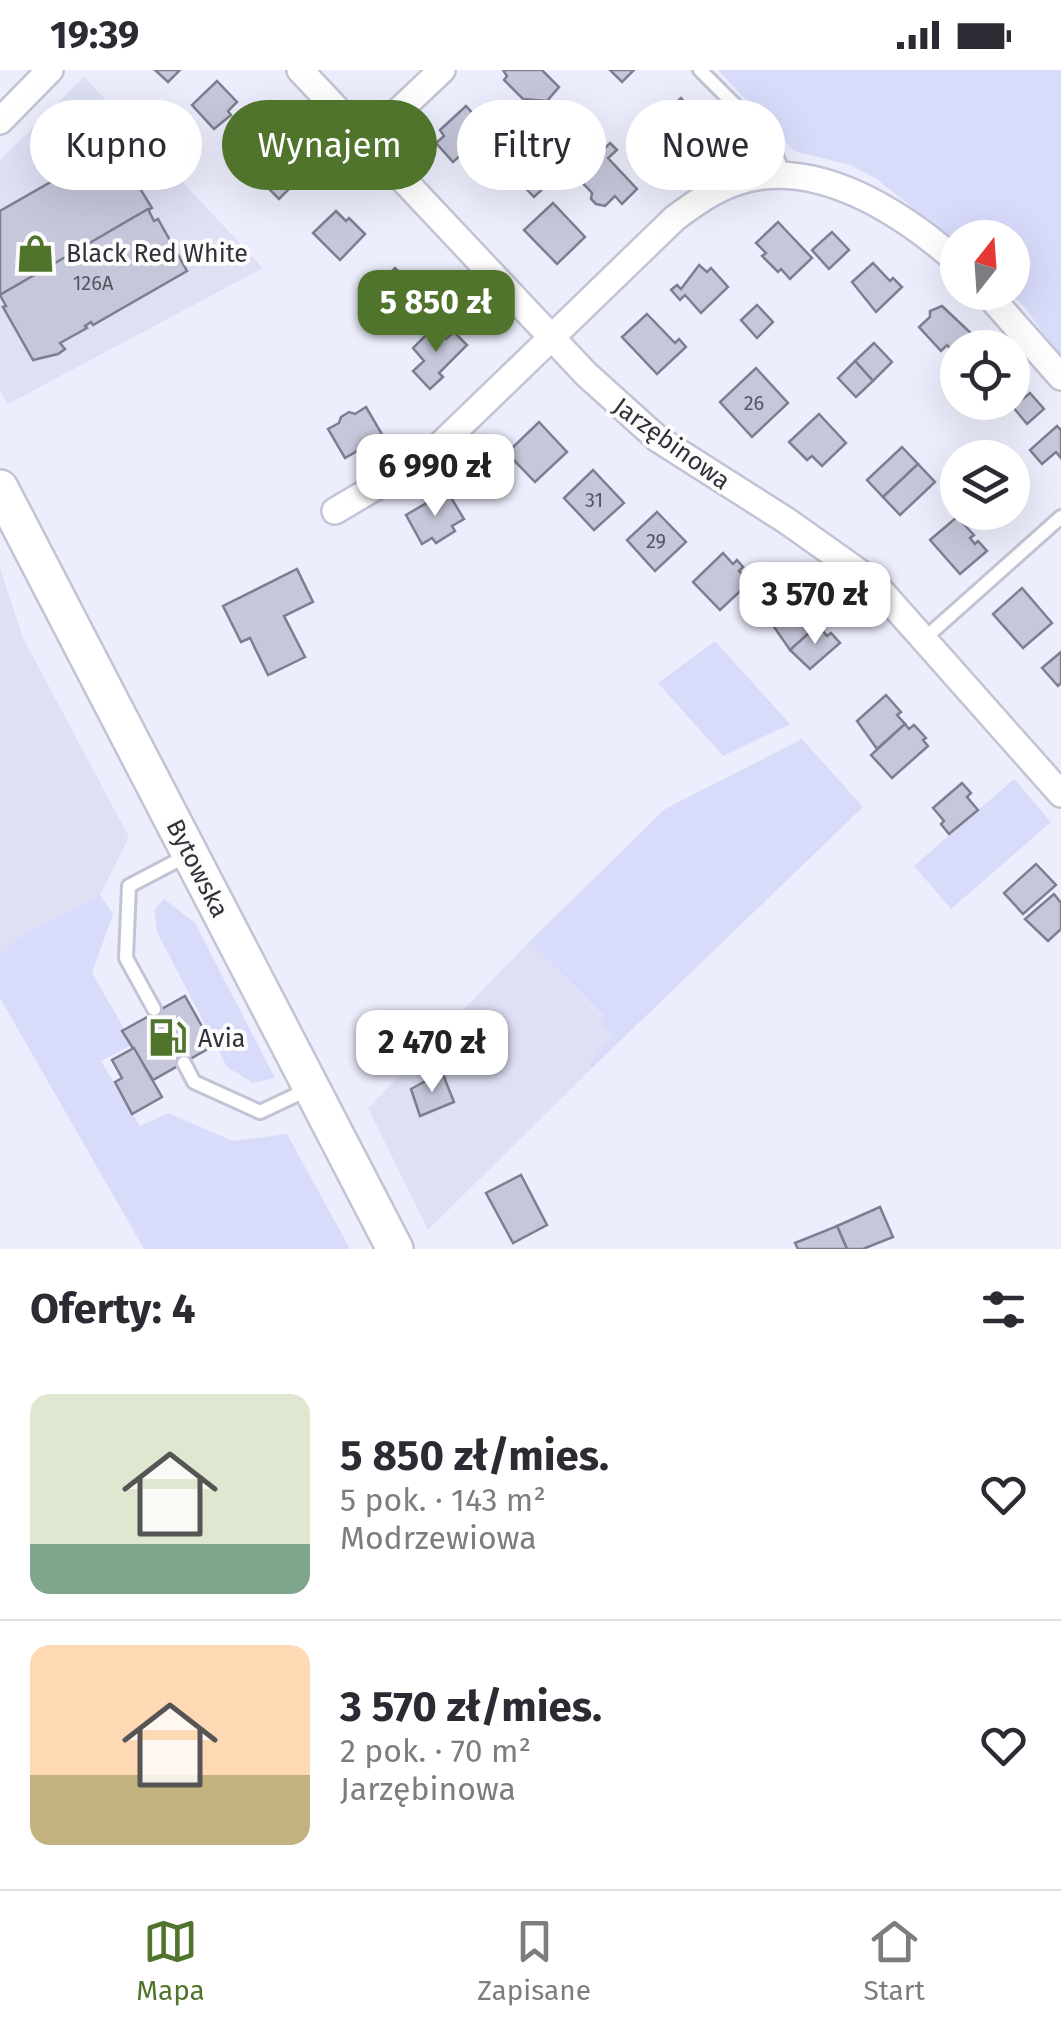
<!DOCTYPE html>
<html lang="pl">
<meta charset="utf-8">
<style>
:root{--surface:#fff;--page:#f2f2f3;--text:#2b2b33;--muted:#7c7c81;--line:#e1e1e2;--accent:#50742c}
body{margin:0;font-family:"Fira Sans",sans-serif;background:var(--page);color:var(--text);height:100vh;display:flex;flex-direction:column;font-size:38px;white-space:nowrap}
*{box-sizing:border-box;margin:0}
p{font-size:32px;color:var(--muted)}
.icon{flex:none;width:55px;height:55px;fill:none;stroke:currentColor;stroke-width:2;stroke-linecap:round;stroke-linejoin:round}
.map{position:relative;height:1179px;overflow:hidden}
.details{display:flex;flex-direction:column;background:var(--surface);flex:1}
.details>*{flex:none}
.banner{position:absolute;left:30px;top:30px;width:1002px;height:90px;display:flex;gap:20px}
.needle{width:65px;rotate:17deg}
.controls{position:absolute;left:940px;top:150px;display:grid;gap:20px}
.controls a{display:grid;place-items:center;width:90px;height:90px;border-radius:50%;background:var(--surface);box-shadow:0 10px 40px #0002;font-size:50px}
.price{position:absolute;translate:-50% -85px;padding:0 22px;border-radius:20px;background:#fff;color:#222;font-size:32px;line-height:65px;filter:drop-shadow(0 2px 5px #0008)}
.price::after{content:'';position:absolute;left:50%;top:60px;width:30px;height:22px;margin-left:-15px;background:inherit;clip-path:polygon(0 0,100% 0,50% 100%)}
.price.selected{background:var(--accent);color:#fff}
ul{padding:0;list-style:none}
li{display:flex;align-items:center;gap:30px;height:250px;padding:0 30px}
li+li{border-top:2px solid var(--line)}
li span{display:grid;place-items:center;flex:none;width:280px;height:200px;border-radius:20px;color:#555}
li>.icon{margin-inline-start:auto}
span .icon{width:120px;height:120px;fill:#fffc;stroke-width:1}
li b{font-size:42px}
h2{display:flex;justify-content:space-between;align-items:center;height:120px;padding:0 30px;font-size:42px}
.chip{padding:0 35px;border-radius:45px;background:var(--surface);box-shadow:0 10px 40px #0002;font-size:35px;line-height:90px}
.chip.selected{background:var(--accent);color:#fff}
.status{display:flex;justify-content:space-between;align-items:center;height:70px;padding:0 50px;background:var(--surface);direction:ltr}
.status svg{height:28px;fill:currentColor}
.tabs{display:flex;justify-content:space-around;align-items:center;height:140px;border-top:2px solid var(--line);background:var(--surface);font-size:28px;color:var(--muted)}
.tabs a{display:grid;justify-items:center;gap:5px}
.tabs .selected{color:var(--accent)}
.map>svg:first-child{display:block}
.built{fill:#dee0f4}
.green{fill:#d9dbfb}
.building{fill:#c6c7da;stroke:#7d7f90;stroke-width:2.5}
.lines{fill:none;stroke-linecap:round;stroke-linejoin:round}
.lane-casing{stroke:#c2c4d6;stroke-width:18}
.street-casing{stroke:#c2c4d6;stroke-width:30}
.secondary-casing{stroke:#c2c4d6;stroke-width:40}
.lane{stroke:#fff;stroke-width:12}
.street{stroke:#fff;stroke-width:25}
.secondary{stroke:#fff;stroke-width:35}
.labels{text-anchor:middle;stroke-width:8;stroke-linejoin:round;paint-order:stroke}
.number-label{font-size:20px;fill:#565661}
.poi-label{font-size:25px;fill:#313139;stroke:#fcfcfc;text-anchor:start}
.street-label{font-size:25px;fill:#313139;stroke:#fcfcfc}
</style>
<div class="status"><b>19:39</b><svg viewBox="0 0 49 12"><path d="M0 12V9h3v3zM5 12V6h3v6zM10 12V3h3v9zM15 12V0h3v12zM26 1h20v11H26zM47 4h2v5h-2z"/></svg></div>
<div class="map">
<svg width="1061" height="1179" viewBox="0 0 1061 1179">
<rect width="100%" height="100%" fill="#eceefd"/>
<g class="built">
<polygon points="84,7 263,198 8,334 0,321 0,90"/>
<polygon points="0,498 23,568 129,767 100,825 18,868 0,884"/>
<polygon points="529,872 604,948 600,951 614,966 588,993 592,998 428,1160 368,1038"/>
</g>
<g class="green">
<polygon points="718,0 1061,0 1061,289 1023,235 1010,223 1012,168 958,168 957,173 875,108 850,95 794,81"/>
<polygon points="715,571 790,654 723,686 658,613"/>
<polygon points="802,669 863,737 592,998 588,993 613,967 600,951 604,947 529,872 665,739"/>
<polygon points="1014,709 1051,752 951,839 914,796"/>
<polygon points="100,825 113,844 92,903 133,974 101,991 140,1056 168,1043 233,1071 287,1064 350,1179 144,1179 0,928 0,884 18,868"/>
<polygon points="164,829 195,853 275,1008 253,1013 227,997 157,862 154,840"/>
</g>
<g class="building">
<polygon points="155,0 180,0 168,12"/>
<polygon points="503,0 542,0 559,17 547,31 523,29 504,10 507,6"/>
<polygon points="610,0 634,0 622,12"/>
<polygon points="217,11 237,32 228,41 231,45 214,59 192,35"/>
<polygon points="681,28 690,38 695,34 702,42 695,49 702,57 680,79 655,52"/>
<polygon points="466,36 497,70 470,94 461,85 453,92 436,73 444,66 440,60"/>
<polygon points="610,73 617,80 608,88 637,119 622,134 615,126 605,136 596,134 591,129 592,123 576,106"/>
<polygon points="114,76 152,138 0,225 0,141"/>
<polygon points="519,76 537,94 524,106 506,87"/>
<polygon points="275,80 304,104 279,129 252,102"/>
<polygon points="537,94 552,110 534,127 519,111"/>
<polygon points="553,133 585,167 557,194 524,160"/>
<polygon points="148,139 154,151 158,149 187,201 93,255 91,252 85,256 87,258 60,273 65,279 58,284 33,290 3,237 6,236 0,225"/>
<polygon points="336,141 346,151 349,148 365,164 340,190 313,163"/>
<polygon points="778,152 812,188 790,209 781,199 778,202 762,186 766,183 756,173"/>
<polygon points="832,162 849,180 829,199 812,180"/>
<polygon points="873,193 890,211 893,208 902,217 876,242 852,212"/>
<polygon points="699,195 707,202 711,198 728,217 701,243 685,225 680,230 671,220 677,215 681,219"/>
<polygon points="395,198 407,210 400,216 414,231 395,250 369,223"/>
<polygon points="757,235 773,252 757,268 741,250"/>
<polygon points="942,236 975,267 963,278 958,278 956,284 947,275 941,281 919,257 930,247 930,241"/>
<polygon points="647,244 675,273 679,269 686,277 657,304 622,267"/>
<polygon points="434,257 446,269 454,262 467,275 439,303 443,307 430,319 413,301 424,291 413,278"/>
<polygon points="874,273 892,292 873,311 855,291"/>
<polygon points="855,291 873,311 856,327 838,308"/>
<polygon points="756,298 788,333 752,367 720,332"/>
<polygon points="1030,323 1044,339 1027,354 1013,337"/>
<polygon points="366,337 383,366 345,388 328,359 339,353 341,347 349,342 355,344"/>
<polygon points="819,344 846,373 822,396 812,386 807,390 789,372"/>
<polygon points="539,352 567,382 535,412 507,383"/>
<polygon points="1057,356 1061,360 1061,388 1056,382 1042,394 1030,380"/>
<polygon points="902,377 918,394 883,427 867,410"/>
<polygon points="918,394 935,412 900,445 883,427"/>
<polygon points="593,400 624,433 594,460 564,428"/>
<polygon points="447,421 464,449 452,456 455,461 436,473 432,468 422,474 406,445"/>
<polygon points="657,442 686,472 655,501 627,470"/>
<polygon points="986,442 1011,442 995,456"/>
<polygon points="957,447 974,465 970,468 975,474 978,471 987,481 960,504 930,470"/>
<polygon points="723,483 733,494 737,490 743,497 739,501 750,512 720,540 693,512"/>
<polygon points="297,499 313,532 284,546 305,587 268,605 250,568 241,572 223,536"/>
<polygon points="1022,518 1052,553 1023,578 993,544"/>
<polygon points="802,529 810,539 807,542 818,555 790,580 772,554"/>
<polygon points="818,555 827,566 831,563 840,573 810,599 790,580"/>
<polygon points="1061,582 1061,613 1058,616 1042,598"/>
<polygon points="886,625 901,642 897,645 905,654 877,679 857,651"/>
<polygon points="905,654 909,659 914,655 926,668 923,670 928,676 892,708 871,685"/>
<polygon points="962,713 971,723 967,727 978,740 949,764 941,754 944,751 933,738"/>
<polygon points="1036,794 1056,815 1023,844 1004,823"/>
<polygon points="1054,824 1061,833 1061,859 1048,871 1025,849"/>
<polygon points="185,926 213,976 153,1010 122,961"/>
<polygon points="134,978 162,1027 132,1044 115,1012 122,1008 112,990"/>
<polygon points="442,1002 454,1032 420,1046 411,1019"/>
<polygon points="521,1105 547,1155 513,1173 486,1123"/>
<polygon points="880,1137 893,1167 863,1179 847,1179 837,1156"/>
<polygon points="837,1156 847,1179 798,1179 795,1173"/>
</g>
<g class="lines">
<defs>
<g id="lane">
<polyline points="700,0 768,68 785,106"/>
<polyline points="924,569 1061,447"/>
<polyline points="154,939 126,888 129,816 188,785"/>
<polyline points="184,993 194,1012 260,1042 309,1019"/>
</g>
<g id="street">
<polyline points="300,0 586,304 658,369 787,451 873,512 1061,724"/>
<polyline points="0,51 50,0"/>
<polyline points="368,70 442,0"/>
<polyline points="986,222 1061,307"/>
<path d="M 335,441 L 431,384 L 675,148 C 694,134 712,121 734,113 C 813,84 901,142 958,192"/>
</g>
<polyline id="secondary" points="0,418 395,1179"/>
</defs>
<use href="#lane" class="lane-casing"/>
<use href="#street" class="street-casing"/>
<use href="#secondary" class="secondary-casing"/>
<use href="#lane" class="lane"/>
<use href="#street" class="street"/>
<use href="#secondary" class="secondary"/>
</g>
<defs>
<symbol id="shop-bare" viewBox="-9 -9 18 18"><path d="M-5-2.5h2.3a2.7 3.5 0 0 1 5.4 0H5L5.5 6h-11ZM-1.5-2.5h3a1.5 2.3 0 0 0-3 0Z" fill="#50742c" stroke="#fcfcfc" stroke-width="2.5" paint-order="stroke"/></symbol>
<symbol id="fuel-bare" viewBox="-9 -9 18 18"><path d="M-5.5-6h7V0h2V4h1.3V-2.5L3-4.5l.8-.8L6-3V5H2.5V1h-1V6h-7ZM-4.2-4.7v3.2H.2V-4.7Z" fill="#50742c" stroke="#fcfcfc" stroke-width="2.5" paint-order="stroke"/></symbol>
</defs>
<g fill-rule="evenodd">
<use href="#shop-bare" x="8" y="156" width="55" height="55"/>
<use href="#fuel-bare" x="140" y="940" width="55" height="55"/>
</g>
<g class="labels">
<g class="number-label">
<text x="93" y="220">126A</text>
<text x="754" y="340">26</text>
<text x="594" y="437">31</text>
<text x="656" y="478">29</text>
</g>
<g class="poi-label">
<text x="66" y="192">Black Red White</text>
<text x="198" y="977">Avia</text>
</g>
<g class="street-label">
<text transform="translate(672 373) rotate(36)" y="9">Jarzębinowa</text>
<text transform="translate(198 798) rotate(63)" y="9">Bytowska</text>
</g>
</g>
</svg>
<div class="controls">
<a><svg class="needle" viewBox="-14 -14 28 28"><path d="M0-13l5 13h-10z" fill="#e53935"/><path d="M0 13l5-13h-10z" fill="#7c7c81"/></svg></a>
<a><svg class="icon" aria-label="locate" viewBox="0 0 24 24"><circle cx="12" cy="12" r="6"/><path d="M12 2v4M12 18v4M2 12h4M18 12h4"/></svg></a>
<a><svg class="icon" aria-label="layers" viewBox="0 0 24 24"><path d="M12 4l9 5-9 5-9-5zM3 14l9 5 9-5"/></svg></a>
</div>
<b class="price selected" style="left:436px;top:285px">5 850 zł</b>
<b class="price" style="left:435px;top:449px">6 990 zł</b>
<b class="price" style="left:815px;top:577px">3 570 zł</b>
<b class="price" style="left:432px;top:1025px">2 470 zł</b>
<div class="banner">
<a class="chip">Kupno</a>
<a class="chip selected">Wynajem</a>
<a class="chip">Filtry</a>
<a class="chip">Nowe</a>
</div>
</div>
<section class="details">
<h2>Oferty: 4<svg class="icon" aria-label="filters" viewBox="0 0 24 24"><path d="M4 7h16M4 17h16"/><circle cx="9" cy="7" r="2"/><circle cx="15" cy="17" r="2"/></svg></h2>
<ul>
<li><span style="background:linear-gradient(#dfe7d0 75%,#7fa58c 0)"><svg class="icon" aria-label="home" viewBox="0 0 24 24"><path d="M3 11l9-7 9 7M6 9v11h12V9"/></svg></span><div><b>5 850 zł/mies.</b><p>5 pok. · 143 m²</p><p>Modrzewiowa</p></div><svg class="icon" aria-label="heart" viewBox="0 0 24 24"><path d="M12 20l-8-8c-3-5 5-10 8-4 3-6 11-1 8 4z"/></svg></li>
<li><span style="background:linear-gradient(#ffd9b3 65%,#c2b280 0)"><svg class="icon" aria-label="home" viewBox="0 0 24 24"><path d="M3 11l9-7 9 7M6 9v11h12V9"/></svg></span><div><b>3 570 zł/mies.</b><p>2 pok. · 70 m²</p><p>Jarzębinowa</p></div><svg class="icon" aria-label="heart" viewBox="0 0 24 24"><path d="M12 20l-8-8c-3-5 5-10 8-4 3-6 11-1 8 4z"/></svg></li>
</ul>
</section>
<nav class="tabs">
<a class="selected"><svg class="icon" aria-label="map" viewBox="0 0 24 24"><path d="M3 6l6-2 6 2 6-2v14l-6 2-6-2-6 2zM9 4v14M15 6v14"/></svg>Mapa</a>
<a><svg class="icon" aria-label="saved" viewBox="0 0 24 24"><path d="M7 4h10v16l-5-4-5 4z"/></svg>Zapisane</a>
<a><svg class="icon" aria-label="home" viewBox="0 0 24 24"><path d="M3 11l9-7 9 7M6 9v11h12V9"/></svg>Start</a>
</nav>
